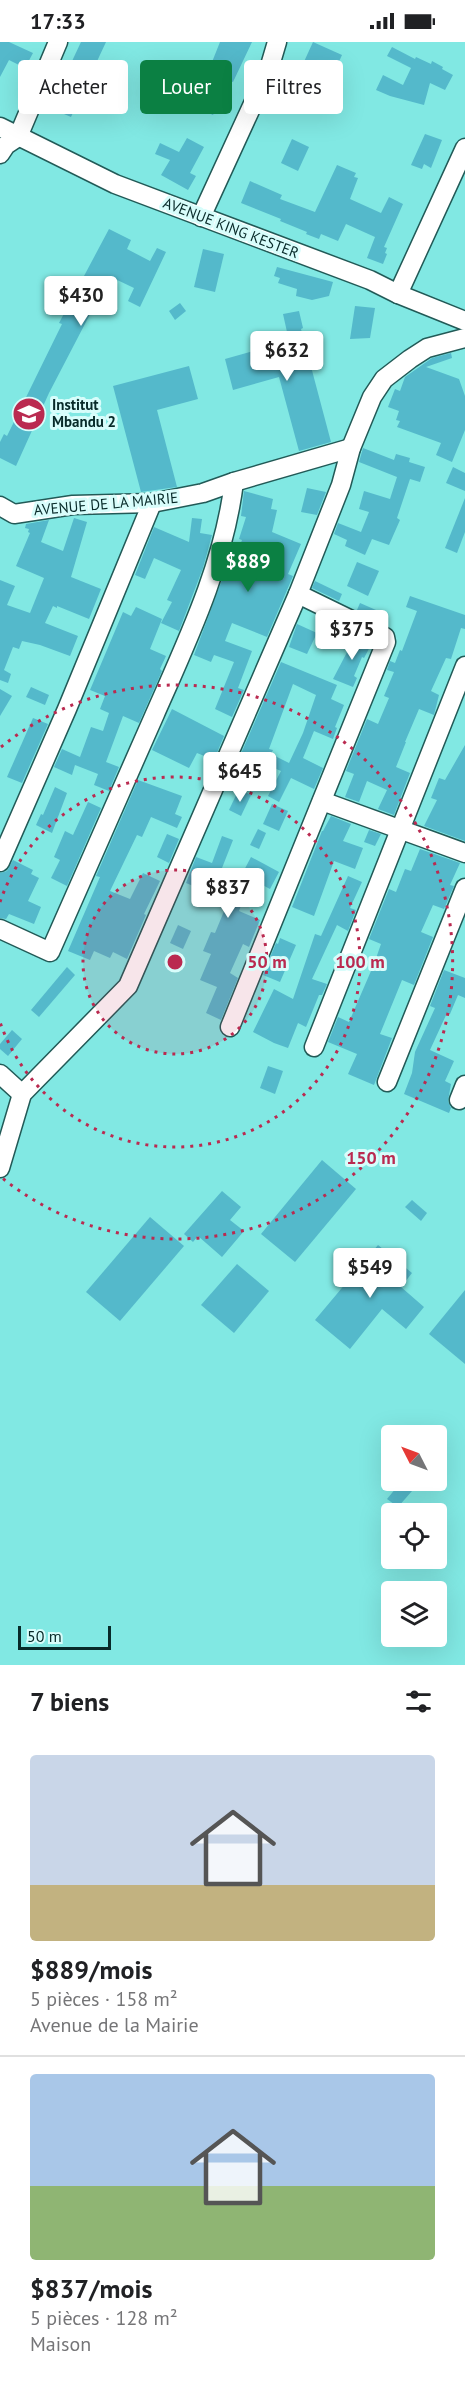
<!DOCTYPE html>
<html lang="fr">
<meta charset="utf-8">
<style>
:root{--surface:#fff;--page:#f2f2f2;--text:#202124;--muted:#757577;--line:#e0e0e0;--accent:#0b8043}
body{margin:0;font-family:"PT Sans",sans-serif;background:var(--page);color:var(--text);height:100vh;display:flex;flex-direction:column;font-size:22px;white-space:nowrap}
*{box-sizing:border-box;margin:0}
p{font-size:20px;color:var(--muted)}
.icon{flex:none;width:33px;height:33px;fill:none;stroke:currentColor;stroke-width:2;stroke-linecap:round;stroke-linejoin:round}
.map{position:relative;height:1623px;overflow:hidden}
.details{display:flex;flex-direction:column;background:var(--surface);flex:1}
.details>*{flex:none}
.banner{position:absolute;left:18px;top:18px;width:429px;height:54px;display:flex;gap:12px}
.needle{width:39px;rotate:312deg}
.buttons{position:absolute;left:381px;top:1383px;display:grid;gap:12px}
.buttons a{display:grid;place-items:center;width:66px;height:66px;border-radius:6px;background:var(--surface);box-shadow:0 6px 24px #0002;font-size:30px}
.scale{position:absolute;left:18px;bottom:15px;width:93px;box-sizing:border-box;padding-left:6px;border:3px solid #082a29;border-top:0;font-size:16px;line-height:21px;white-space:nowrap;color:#082a29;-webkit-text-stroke:4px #d8fdfb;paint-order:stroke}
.price{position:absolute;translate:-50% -51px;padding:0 14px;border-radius:6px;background:#fff;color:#222;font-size:20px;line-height:39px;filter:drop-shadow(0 2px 3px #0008)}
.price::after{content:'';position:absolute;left:50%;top:36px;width:18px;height:14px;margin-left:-9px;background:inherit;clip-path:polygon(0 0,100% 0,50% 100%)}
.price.on{background:var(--accent);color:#fff}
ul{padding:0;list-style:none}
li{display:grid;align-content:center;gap:12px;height:318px;padding:0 30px}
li+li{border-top:2px solid var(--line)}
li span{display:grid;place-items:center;height:186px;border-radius:6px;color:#555}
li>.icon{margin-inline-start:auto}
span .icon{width:108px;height:108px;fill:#fffc;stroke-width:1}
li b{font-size:26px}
h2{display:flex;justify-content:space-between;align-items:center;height:72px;padding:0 30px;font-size:26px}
.tag{padding:0 21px;border-radius:6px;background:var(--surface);box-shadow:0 6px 24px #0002;font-size:21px;line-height:54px}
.tag.on{background:var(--accent);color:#fff}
.status{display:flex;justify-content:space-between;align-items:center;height:42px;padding:0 30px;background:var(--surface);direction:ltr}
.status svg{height:16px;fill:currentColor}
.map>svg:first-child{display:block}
.building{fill:#54b9cb;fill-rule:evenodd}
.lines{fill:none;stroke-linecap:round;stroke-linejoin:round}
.minor-casing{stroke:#225a57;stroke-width:21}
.minor{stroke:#fff;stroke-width:18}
.ring{fill:none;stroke:#ba2a50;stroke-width:3;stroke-dasharray:3 6}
.labels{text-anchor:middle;stroke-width:6;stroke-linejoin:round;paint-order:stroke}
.street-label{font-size:15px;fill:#082a29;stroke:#d8fdfb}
.poi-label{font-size:15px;font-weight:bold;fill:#082a29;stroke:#d8fdfb;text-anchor:start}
.centre{fill:#ba2a50;stroke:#d8fdfb;stroke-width:3}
.ring-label{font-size:18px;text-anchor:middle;font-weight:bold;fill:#ba2a50;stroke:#d8fdfb;stroke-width:6;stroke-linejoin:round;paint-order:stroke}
</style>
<div class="status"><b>17:33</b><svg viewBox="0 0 49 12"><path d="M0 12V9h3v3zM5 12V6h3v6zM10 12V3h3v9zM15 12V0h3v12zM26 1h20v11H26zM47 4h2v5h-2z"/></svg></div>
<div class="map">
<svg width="465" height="1623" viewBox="0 0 465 1623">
<rect width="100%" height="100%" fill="#81e8e3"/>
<g class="building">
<polygon points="0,0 9,0 33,11 25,26 9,18 0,35"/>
<polygon points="81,0 106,0 71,75 50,66"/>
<polygon points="220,0 252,0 233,40 230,39 213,73 198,66 200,60 177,48 183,38 205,51 214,32 208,30"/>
<polygon points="313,0 342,13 326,48 297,35"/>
<polygon points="392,5 415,17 416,15 431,22 432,19 443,25 442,27 453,33 445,48 430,41 424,63 390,54 376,48 383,33 403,43 411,26 387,14"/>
<polygon points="425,92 442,98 431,126 424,122 422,127 411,123"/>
<polygon points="187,96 204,105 190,131 196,134 188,148 161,133 170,118 155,112 160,101 179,110"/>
<polygon points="292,97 309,105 298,129 281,121"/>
<polygon points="337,123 356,131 354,135 358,136 350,157 381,171 389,155 403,162 384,205 387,206 385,211 387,212 383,222 367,216 375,195 346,182 338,199 321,192 319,197 306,192 307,190 280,179 281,177 241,161 250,139 282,153 280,157 315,170"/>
<polygon points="109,187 131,198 127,207 150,219 157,206 166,210 140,265 128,259 134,246 113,236 103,254 100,253 49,351 16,424 0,416 0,400 4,392 7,394 62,282 59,281"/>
<polygon points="203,207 224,212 215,250 194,245"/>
<polygon points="277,225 333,240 329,254 312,258 296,254 297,247 278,241 280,236 274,234"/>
<polygon points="180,261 186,269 175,278 169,269"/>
<polygon points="355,264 375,266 370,296 350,297"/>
<polygon points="299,269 303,286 301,287 331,400 299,409 279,335 233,348 225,317 289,299 283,272"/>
<polygon points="451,311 452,316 426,325 459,337 465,354 465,388 452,420 436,413 441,401 397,385 400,379 396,378 399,369 388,365 395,347 400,349 405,335 432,316"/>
<polygon points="189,324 198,357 157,368 177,445 141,450 113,344"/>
<polygon points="363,406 394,418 396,412 410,416 409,420 425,425 420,440 410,437 397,476 400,478 389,503 372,497 365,513 345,504 347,498 334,492 338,481 361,490 369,470 359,467 364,449 390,457 397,435 359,420"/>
<polygon points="453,425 465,431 465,449 446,441"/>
<polygon points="307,446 326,450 317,473 301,470"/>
<polygon points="244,449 273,457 271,467 277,468 272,490 301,502 288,532 293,534 267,595 232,581 225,599 252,609 238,646 244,648 232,675 215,667 234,620 214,613 211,620 194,613 226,527 230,529 242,498 239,497 246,475 241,474"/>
<polygon points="465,456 465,490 457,511 445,506"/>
<polygon points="74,476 87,480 71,535 101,547 89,577 57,564 57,566 53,564 45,581 78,594 70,614 40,603 22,599 19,607 13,605 4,628 11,632 8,641 0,638 0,538 15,544 7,563 30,571 44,536 16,524 30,491 28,490 29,487 25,486 26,482 49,478 41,500 63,509"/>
<polygon points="192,476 202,477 200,491 212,493 203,526 179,589 161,581 172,560 167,558 181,528 154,516 145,537 135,533 154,485 189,500"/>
<polygon points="357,520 379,529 368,554 347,544"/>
<polygon points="315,539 342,552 339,559 312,546"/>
<polygon points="410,554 465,573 465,587 461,586 451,617 446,616 431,649 439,653 434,673 419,667 405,700 406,700 396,725 410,731 394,773 378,767 387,748 367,739 359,760 345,755 354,732 346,729 367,677 378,682 389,656 384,654 394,630 387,628 390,619 395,621 400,608 402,609 417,569 406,565"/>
<polygon points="360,561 376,568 373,576 357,568"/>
<polygon points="136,565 162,577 150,607 166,614 160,627 162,629 139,681 123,674 106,720 119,725 109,749 94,743 98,732 75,723 72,733 54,725 62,707 80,715 91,685 103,689 109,671 100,667 105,654 90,648 123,570 131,574"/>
<polygon points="297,582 317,591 307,612 289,605"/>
<polygon points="356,593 372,601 364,616 362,615 354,634 357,636 353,645 333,637"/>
<path d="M 281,620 L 337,643 L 331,657 L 344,663 L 335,685 L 337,686 L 333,697 L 314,689 L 303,716 L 323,726 L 314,747 L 291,736 L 279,760 L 268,754 L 281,729 L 260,720 L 247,748 L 229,739 ZM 293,642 L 316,653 L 303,691 L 289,721 L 271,712 L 273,708 L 269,707 Z"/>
<polygon points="31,645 49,653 45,663 26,655"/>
<polygon points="0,647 12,654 0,674"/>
<polygon points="172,667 224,694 214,718 197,711 189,726 152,708"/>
<polygon points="33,676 48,682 22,741 7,735"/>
<polygon points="465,703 465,799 424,784 437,758 431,756 439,736 445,738"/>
<polygon points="138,738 182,754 175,772 182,775 177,786 151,775 142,795 137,793 110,849 130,857 143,831 160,839 144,872 146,873 127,917 113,910 110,916 94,909 90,918 68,909 100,835 96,834"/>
<polygon points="55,745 67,751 52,791 36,783 41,772 43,773"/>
<polygon points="239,747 251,753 241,774 229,768"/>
<polygon points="88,760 101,766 67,844 51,836 60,818 54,815 65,789 73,793"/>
<polygon points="272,762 288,769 279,789 263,782"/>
<polygon points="331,774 351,782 343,799 363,806 355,827 334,819 314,874 292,865 322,789 323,789"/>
<polygon points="258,787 266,791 259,807 250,803"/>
<polygon points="369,788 381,792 375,804 364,800"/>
<polygon points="167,792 179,797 169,821 157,815"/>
<polygon points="222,794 233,798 222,826 241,834 251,815 279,830 270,847 251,837 239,869 260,878 249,905 243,902 230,931 238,936 221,978 206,971 217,945 200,938 211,912 203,909 211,890 215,891 227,862 224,861 225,857 186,841 196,815 212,821"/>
<polygon points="420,807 460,821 450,843 454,844 444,867 433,863 421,890 433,895 414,943 402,938 380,992 392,996 374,1043 348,1032 357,1012 328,1000 338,975 349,980 374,922 381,902 369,897 389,847 396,850 405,827 411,829"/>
<polygon points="13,818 33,828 31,832 39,836 28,859 41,865 34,882 9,872 6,877 0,876 0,831 7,829"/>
<polygon points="348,834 362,840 350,866 356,868 348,889 337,883 312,937 327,942 322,953 319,953 306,985 298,981 288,1006 274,1001 253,990 274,947 293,957 315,892 321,894"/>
<polygon points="178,883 191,889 183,907 170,901"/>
<polygon points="280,896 296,903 280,940 263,933 276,901 278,902"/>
<polygon points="67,925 75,933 39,975 31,968"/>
<polygon points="444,928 465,936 465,956 458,953 450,972 447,971 430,1008 454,1019 445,1039 451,1042 448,1059 451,1066 449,1071 404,1052 412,1031 415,1010 435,966 430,964"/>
<polygon points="12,988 22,997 8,1014 0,1007 0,1002"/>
<polygon points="268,1024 283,1029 275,1052 260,1046"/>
<polygon points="322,1118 356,1147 295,1220 261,1192"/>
<polygon points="222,1149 241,1165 230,1178 244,1189 222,1215 198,1194 193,1200 184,1192"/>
<polygon points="412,1158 427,1171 421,1179 405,1165"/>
<polygon points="150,1175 184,1204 120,1279 86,1250"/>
<polygon points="378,1203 412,1231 401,1245 424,1265 406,1287 382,1267 350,1307 315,1278"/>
<polygon points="237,1222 269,1249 234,1291 201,1263"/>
<polygon points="465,1248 465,1322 429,1292"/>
<polygon points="401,1440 412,1449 398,1465 387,1457"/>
</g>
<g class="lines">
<defs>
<g id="minor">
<polyline points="0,85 115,142 370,238 398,252 465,279"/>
<polyline points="0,112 6,103 18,95 58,0"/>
<polyline points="201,175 269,27 277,0"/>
<polyline points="398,252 465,106"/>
<polyline points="0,464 14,472 73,463 152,461 203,451 234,440 351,406"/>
<polyline points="322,759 465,811"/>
<polyline points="0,820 67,667 152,461"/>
<path d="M 0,887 L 50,910 C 85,831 120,751 155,672 C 188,597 224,522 234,440"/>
<polyline points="230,985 386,600 385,595 378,591 298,552"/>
<polyline points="314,1005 465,624"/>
<polyline points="0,1032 22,1052"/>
<polyline points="387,1040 465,846"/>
<polyline points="459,1058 465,1043"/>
<polyline points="0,1126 22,1052 128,944 298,552 341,443 351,406 372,355 384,337 410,317 427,306 465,296"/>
</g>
</defs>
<use href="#minor" class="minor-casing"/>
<use href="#minor" class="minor"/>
</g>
<circle cx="175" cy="920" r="92" fill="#ba2a50" fill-opacity=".12"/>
<g class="ring">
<circle cx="175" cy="920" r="92"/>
<path d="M0 860A185 185 0 1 1 0 980"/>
<path d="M1 705A277 277 0 1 1 1 1135"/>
</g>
<defs>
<symbol id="school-disc" viewBox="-11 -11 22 22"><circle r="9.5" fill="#ba2a50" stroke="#d8fdfb"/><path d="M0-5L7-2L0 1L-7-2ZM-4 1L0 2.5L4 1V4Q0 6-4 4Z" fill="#fff"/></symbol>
</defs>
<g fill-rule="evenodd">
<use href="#school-disc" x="10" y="353" width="38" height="38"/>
</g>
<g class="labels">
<g class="street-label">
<text transform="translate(231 186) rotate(21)" y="5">AVENUE KING KESTER</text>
<text transform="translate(106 462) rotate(-5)" y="5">AVENUE DE LA MAIRIE</text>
</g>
<g class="poi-label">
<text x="52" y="368">Institut<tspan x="52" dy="17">Mbandu 2</tspan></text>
</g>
</g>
<circle cx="175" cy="920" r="9" class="centre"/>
<g class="ring-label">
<text x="267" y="926">50 m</text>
<text x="360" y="926">100 m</text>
<text x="371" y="1122">150 m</text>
</g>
</svg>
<div class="buttons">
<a><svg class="needle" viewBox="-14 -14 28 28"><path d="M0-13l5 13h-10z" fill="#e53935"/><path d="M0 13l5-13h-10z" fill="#757577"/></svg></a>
<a><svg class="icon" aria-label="locate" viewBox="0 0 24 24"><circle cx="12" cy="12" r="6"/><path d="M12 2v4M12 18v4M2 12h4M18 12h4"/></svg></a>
<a><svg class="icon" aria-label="layers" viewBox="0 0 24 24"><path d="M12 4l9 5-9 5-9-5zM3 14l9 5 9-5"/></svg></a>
</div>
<div class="scale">50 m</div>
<b class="price" style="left:81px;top:285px">$430</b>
<b class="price" style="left:287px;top:340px">$632</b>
<b class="price on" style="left:248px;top:551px">$889</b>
<b class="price" style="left:352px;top:619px">$375</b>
<b class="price" style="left:240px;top:761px">$645</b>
<b class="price" style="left:228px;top:877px">$837</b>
<b class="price" style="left:370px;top:1257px">$549</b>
<div class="banner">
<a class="tag">Acheter</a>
<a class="tag on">Louer</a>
<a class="tag">Filtres</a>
</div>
</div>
<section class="details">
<h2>7 biens<svg class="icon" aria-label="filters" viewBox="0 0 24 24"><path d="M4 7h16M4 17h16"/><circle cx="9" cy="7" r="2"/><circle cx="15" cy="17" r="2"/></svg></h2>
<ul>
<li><span style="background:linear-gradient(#c9d6e8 70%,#c2b280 0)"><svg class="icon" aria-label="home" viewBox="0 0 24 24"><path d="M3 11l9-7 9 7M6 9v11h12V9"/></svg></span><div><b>$889/mois</b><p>5 pièces · 158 m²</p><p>Avenue de la Mairie</p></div></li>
<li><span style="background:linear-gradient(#a9c7e8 60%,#8fb573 0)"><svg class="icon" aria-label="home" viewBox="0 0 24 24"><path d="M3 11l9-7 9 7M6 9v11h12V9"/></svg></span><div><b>$837/mois</b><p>5 pièces · 128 m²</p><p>Maison</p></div></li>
</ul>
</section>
